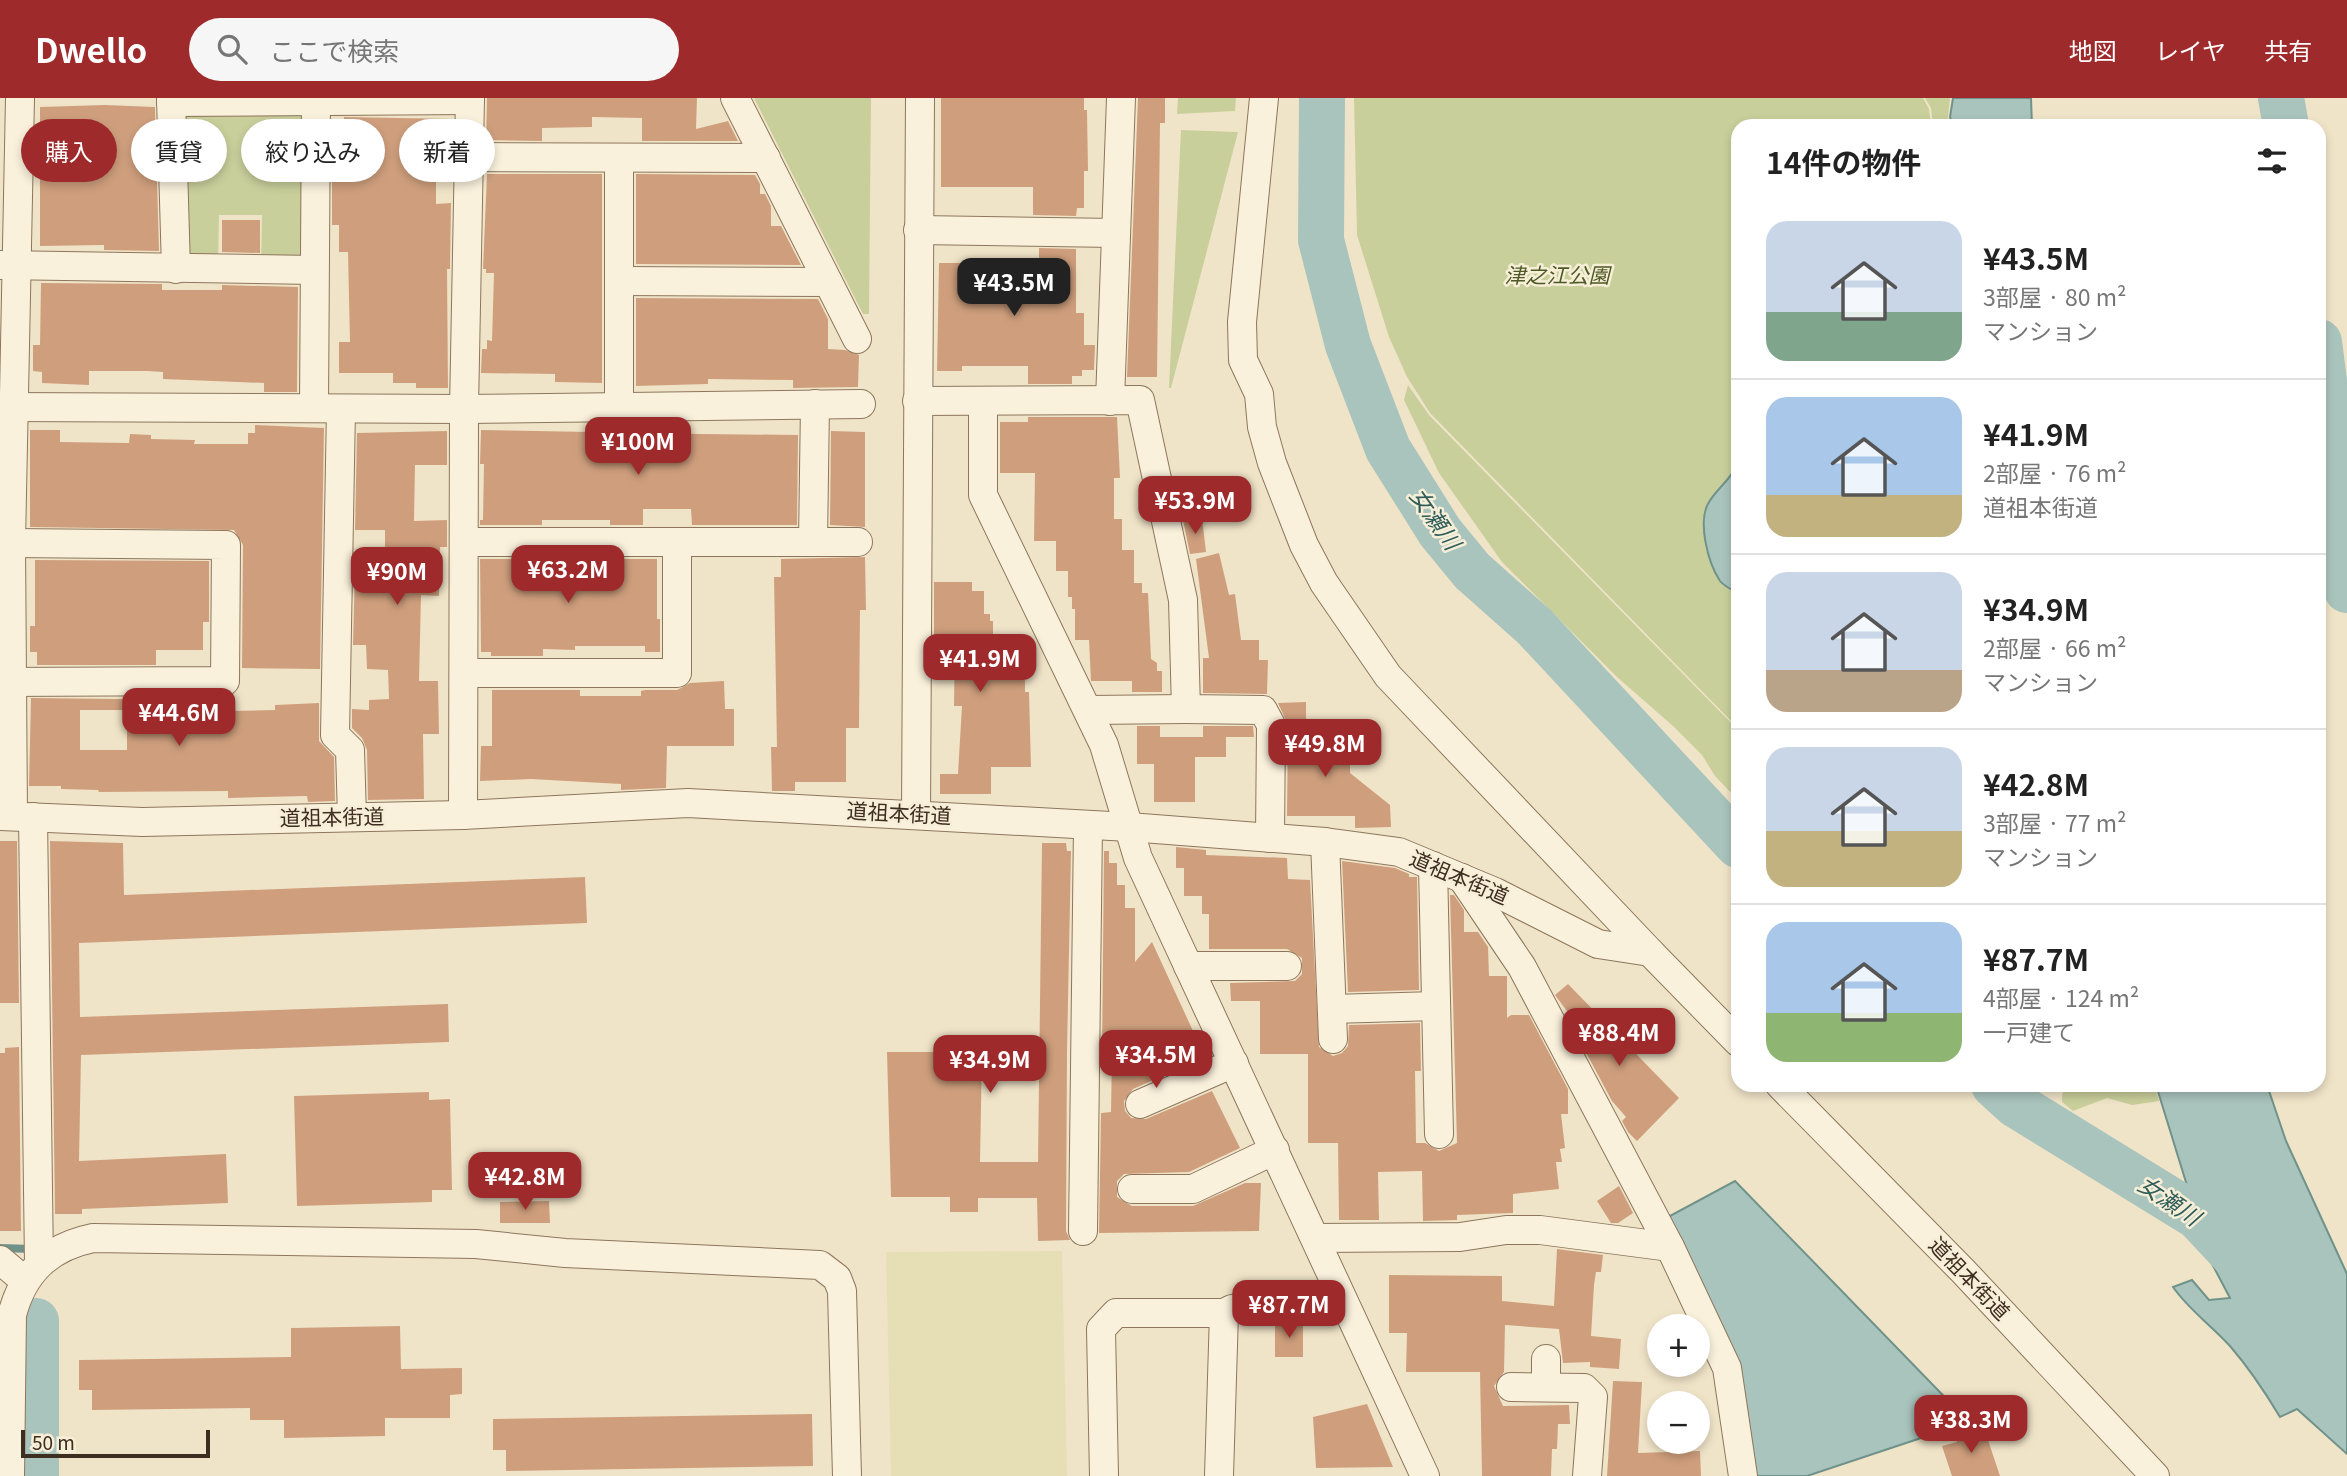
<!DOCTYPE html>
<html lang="ja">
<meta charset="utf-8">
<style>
:root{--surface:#fff;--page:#f6f6f6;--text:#222;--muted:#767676;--line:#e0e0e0;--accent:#9e2a2b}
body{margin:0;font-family:Georgia,"Noto Sans JP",serif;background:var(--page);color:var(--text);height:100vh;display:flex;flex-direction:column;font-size:26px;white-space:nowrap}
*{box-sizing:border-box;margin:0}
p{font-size:23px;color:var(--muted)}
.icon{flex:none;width:38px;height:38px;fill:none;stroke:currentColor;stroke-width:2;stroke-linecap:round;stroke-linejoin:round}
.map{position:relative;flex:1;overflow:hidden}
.panel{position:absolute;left:1731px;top:21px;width:595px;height:973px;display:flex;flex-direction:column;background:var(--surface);border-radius:21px;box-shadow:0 4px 10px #0003}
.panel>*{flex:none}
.guide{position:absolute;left:21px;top:21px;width:665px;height:63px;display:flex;gap:14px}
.buttons{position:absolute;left:1647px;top:1216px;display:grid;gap:14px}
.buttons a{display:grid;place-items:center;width:63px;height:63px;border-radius:50%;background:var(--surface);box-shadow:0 4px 10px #0003;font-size:35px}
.scale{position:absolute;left:21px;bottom:18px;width:189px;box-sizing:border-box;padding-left:7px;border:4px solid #3d2e20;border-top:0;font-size:19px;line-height:24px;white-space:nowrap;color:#3d2e20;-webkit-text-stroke:5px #f7eed8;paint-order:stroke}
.price{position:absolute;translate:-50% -60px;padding:0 16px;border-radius:14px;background:var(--accent);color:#fff;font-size:23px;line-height:46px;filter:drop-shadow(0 2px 4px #0008)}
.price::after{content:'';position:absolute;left:50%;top:42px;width:21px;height:16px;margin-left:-10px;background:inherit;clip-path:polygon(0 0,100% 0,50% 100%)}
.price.active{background:#222;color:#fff}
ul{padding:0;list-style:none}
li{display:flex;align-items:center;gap:21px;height:175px;padding:0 35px}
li+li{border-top:2px solid var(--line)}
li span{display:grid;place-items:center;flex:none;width:196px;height:140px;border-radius:21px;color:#555}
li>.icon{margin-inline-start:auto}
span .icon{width:84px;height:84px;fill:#fffc;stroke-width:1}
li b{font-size:30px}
h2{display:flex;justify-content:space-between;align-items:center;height:84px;padding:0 35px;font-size:30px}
.pill{padding:0 24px;border-radius:32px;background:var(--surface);box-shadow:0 4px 10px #0003;font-size:24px;line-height:63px}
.pill.active{background:var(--accent);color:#fff}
header{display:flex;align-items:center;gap:42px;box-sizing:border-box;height:98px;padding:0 35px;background:var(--accent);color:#fff}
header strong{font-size:33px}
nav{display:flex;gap:38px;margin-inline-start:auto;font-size:24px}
.search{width:490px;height:63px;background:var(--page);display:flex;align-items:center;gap:18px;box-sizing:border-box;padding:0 24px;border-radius:38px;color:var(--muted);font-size:26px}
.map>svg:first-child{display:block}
.farmland{fill:#e6deb5}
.green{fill:#c9cf9b}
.water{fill:#a9c4bc;stroke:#6f938a;stroke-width:2}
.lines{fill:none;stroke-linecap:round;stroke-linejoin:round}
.stream{stroke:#6f938a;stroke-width:8}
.river{stroke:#a9c4bc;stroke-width:46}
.building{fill:#cf9f7d;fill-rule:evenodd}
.minor-casing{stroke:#8d765c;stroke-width:30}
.minor{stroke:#faf1dc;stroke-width:28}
.labels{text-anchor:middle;stroke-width:5;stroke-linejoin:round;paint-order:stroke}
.park-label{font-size:21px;font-style:italic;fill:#4d5a26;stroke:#f7eed8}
.street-label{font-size:21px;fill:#3d2e20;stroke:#f7eed8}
.water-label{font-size:23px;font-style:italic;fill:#2f5d5a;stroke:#f7eed8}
</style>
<header>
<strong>Dwello</strong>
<div class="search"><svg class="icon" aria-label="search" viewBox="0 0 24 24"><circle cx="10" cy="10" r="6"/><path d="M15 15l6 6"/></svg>ここで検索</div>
<nav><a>地図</a><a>レイヤ</a><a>共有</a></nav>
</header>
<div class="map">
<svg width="2347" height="1378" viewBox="0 0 2347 1378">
<rect width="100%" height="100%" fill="#f0e4c8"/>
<polygon class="farmland" points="1062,1153 1067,1378 891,1378 886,1154"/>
<g class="green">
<polygon points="754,0 871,0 869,216 863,216"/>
<polygon points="1178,0 1236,0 1235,13 1177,16"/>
<polygon points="1354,0 1923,0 1929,11 1931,28 1738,28 1738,630 1430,315 1407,279 1389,239 1357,137"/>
<polygon points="1925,0 1950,0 1948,19 1951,28 1933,28 1931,10"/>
<polygon points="191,11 298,12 306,18 306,158 261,166 262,117 219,117 218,164 190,164 183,18"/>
<polygon points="1181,32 1238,34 1171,290 1169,290"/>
<polygon points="1408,287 1429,317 1738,632 1738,702 1715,678 1702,657 1673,628 1617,579 1502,464 1439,375 1404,302"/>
<polygon points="2068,987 2154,987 2159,1003 2132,1007 2107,1000 2073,1013 2062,1004 2062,996"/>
</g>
<g class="water">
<polygon points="1953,0 2031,0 2032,28 1953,28 1950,19"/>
<path d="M 1738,365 L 1738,495 C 1732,492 1724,488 1720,483 C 1708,465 1697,423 1709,404 C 1718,389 1731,382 1738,365 Z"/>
<path d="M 2156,987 L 2267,987 L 2286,1043 L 2347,1176 L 2347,1356 L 2297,1311 L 2280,1319 C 2265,1294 2249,1270 2230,1248 C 2211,1227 2189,1212 2173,1189 L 2192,1182 L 2209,1202 L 2230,1200 L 2210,1162 Z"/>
<polygon points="1735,1083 1964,1319 1948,1331 1807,1378 1755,1378 1668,1119"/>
</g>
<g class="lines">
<polyline class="stream" points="0,1150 32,1151"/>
<g class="river">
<polyline points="1322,0 1321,142 1348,247 1388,351 1440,434 1472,473 1534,528 1738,747"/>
<polyline points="2281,0 2286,28"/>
<polyline points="2319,244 2338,390 2347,492"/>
<polyline points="1994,987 2016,1007 2198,1119 2240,1164"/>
<polyline points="36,1378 36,1223"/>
</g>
</g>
<g class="building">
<polygon points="487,0 697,0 696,31 728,23 738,43 642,43 642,20 592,19 592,29 542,30 542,43 486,42"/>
<polygon points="941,0 1084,0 1084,12 1087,12 1088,73 1084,73 1084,110 1077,110 1076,118 1033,117 1033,89 941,89"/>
<polygon points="1138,0 1165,0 1165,25 1160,25 1157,279 1127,279"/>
<polygon points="105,7 155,9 159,153 104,152 104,147 40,148 40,9"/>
<polygon points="344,19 453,21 452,59 436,59 436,106 451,105 450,171 447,171 448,290 416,290 416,285 393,285 393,275 339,275 339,244 350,244 348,154 339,154 339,127 332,127 332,22 344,23"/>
<polygon points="487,76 602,76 602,285 555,284 555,276 481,275 482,251 487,251 487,242 492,243 494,175 486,175 486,171 483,171"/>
<polygon points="636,76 755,77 760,86 760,96 765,96 771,108 771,128 781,128 801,167 636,166"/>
<polygon points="222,122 260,122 260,155 222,154"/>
<polygon points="1039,150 1076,151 1076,215 1084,215 1084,247 1095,247 1094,272 1082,272 1082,278 1072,278 1072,286 1028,286 1028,268 962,268 962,273 937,273 939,165 1039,165"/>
<polygon points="41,185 162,186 162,192 222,192 222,187 298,189 297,294 264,294 264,285 163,281 163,274 147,273 89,273 89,287 42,285 42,274 33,273 33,247 40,247"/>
<polygon points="636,200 818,201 828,221 828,251 845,252 859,257 858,289 793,290 793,282 708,281 708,286 636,288"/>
<polygon points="1028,319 1117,319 1120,380 1114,380 1114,421 1122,421 1122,452 1134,452 1134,485 1142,485 1142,495 1148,495 1151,561 1157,565 1157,573 1162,573 1162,594 1132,594 1132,583 1091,583 1089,542 1075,542 1075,511 1072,511 1072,499 1068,499 1068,473 1056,473 1056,443 1034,443 1035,375 1000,375 1000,324 1028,324"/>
<polygon points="255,327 324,330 320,571 242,570 243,447 234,432 30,429 30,332 60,332 60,344 129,345 130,336 151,337 151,341 195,342 194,346 248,346 248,335 255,335"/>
<polygon points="592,327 615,327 615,335 798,337 797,427 692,427 691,411 643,411 643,427 610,427 610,422 542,422 542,427 480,427 480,422 483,422 484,366 480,366 481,332 591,334"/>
<polygon points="447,333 447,367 415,367 414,423 447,422 447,449 440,449 439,498 421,497 419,583 438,583 439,636 423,636 424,701 368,702 367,652 362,640 352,630 352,611 369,612 369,602 389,601 388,572 367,571 366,547 353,547 355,471 385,472 385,432 355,432 357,335"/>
<polygon points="831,333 865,334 865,429 830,427"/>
<polygon points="1202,420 1206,454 1190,456 1183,422"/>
<polygon points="1219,455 1229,497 1235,496 1241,542 1259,542 1259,562 1268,562 1267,596 1203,595 1203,560 1209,560 1196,461"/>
<polygon points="865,459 866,512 860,512 859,630 846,630 846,684 795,684 795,693 772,693 771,649 777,649 774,479 781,479 781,461"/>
<polygon points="480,461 657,461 657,521 660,521 660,554 645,554 645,548 575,548 575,552 543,551 543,558 491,558 491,554 481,554"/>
<polygon points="35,462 209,463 209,524 203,524 203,552 156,552 156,567 37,567 37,554 30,554 30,528 35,528"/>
<polygon points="934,484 972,484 972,493 984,493 984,516 990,516 990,523 993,523 993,582 1025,582 1025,594 1029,594 1031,669 991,669 991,696 940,696 940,676 958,676 962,608 954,608 955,537 934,537"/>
<polygon points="724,583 725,611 734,611 734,648 667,648 666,690 621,692 621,686 531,681 480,683 481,648 492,648 492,592 580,592 580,598 641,598 641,593 645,592 677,592 690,585"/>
<path d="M 31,600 L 207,602 L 207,612 L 229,613 L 275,612 L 275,607 L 319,605 L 319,643 L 334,659 L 335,703 L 308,704 L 307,698 L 228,700 L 228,693 L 99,694 L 98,692 L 61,691 L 61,688 L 29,688 ZM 80,612 L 127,612 L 127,652 L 80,652 Z"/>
<polygon points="1306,604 1306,635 1321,635 1321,663 1350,663 1350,675 1390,707 1391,729 1355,730 1355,718 1287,718 1288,627 1278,605"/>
<polygon points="1137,628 1160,628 1160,639 1203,639 1203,628 1253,628 1254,639 1226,639 1226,659 1195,659 1195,704 1154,704 1154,666 1137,666"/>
<polygon points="0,743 17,743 19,905 0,905"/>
<polygon points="50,743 123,745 124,797 585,779 587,825 79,845 80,919 448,906 449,944 81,957 79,1063 226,1056 228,1105 82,1111 82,1116 55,1116"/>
<polygon points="1042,745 1066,745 1067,753 1071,753 1067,954 1066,1133 1070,1142 1038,1143 1037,1100 978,1100 978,1114 950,1114 950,1099 891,1099 887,954 982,954 980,1064 1038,1064"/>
<polygon points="1176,749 1206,752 1206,757 1287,760 1288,781 1310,782 1319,949 1333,958 1342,955 1348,948 1349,927 1420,925 1421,973 1415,973 1416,1045 1425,1045 1439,1053 1457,1045 1450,797 1454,797 1464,812 1464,834 1478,834 1488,849 1489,878 1507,878 1507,920 1511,917 1529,917 1568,991 1568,1016 1561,1016 1565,1050 1560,1051 1562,1064 1556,1064 1559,1091 1513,1096 1513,1115 1457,1117 1457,1122 1423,1123 1422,1073 1378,1074 1379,1122 1339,1122 1338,1045 1308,1045 1308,956 1260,956 1260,903 1231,903 1230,885 1295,883 1302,876 1302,860 1287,851 1209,851 1209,816 1202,816 1202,798 1184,798 1184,770 1176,770"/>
<polygon points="1104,753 1109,753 1109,765 1117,765 1117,787 1125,787 1125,810 1135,810 1135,864 1152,844 1205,959 1133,991 1124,1003 1125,1013 1131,1020 1146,1021 1212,993 1240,1050 1189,1074 1124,1076 1117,1083 1117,1099 1132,1108 1193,1108 1245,1085 1261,1085 1259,1133 1099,1135 1101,1015 1111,1014 1112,955 1102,955"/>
<polygon points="1342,763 1395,770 1409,776 1409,779 1417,779 1419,892 1348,894"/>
<polygon points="1568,886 1679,1000 1637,1043 1628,1034 1622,1023 1626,1019 1612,1003 1566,917 1570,917 1555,897"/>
<polygon points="19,949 21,1133 0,1133 0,955 5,955 5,950"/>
<polygon points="429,994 429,1002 450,1001 452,1092 432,1092 432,1104 297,1108 294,998"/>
<polygon points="1619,1088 1633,1115 1618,1125 1611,1125 1597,1103"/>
<polygon points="549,1103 550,1125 500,1125 500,1104"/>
<polygon points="1557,1151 1603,1157 1601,1174 1596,1174 1594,1187 1591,1238 1621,1241 1619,1271 1590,1269 1590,1264 1563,1265 1559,1231 1505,1227 1504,1274 1494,1288 1503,1308 1569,1307 1570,1326 1558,1326 1557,1351 1552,1351 1551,1378 1482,1378 1480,1274 1406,1274 1407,1235 1389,1235 1389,1177 1502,1178 1502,1203 1554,1208"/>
<polygon points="1303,1225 1303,1259 1275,1259 1275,1226"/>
<polygon points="400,1228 401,1271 462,1270 462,1296 450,1297 450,1320 385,1320 385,1338 284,1340 284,1322 250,1322 250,1310 92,1312 92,1292 79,1292 79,1262 291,1259 291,1230"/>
<polygon points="1613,1283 1642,1284 1638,1355 1700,1353 1701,1378 1607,1378"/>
<polygon points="1367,1306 1393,1369 1316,1370 1313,1319"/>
<polygon points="812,1316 813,1368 506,1373 506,1352 493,1352 493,1321"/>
<polygon points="1983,1327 2000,1378 1952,1378 1942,1348 1957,1344 1954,1337"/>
</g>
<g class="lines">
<defs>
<g id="minor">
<polyline points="171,0 176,171"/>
<polyline points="735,0 857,241"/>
<polyline points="1264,0 1242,224 1243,262 1259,296 1262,329 1272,365 1304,447 1324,485 1388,578 1650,854"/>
<polyline points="171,4 470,2"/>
<polyline points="469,59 766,60"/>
<polyline points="619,60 619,309"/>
<polyline points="918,132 1116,135"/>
<polyline points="0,167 314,172"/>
<polyline points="619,183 828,184"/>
<polyline points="917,303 1140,302 1183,502 1186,611 1263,612 1271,627 1270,740"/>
<polyline points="983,303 983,397 1104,647 1138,760 1425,1378"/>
<polyline points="1110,303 1121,0"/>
<polyline points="0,309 464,311 861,306"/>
<polyline points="314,310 316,3"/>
<polyline points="341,311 335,637 350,652 352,719"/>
<polyline points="464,444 858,444"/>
<polyline points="813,444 815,306"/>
<polyline points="464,575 677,575 677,444"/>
<polyline points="0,584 225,583 226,447 11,445"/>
<polyline points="1088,612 1186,611"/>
<polyline points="463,717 464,311 470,0"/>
<polyline points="916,717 920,0"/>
<polyline points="0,718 142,724 463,717 688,705 1129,729 1325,744 1399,754 1495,794 1598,846 1650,854 1738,944"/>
<polyline points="13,718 11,445 20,0"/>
<polyline points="33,719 39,1165"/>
<polyline points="1325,744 1333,941"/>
<polyline points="1433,768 1439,1036"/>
<polyline points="1462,780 1522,869 1670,1149 1727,1270 1743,1378"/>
<polyline points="1188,868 1287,868"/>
<polyline points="1332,911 1436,908"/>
<polyline points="1780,987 1963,1173 2155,1378"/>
<polyline points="1140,1006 1234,965"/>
<polyline points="1132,1091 1193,1091 1275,1052"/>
<polyline points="1083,1133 1088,728"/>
<polyline points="1317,1140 1460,1139 1506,1132 1540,1132 1670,1149"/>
<polyline points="0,1162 25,1183"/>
<polyline points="1546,1261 1546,1289"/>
<polyline points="1511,1289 1584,1290 1593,1299 1587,1378"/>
<path d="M 10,1378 L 12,1217 C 23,1174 49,1149 93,1140 L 476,1146 L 565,1155 L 820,1167 L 837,1180 L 842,1193 L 847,1378"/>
<polyline points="1104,1378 1101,1231 1116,1215 1224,1215 1232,1211 1268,1211"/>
<polyline points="1219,1378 1224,1215"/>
</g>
</defs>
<use href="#minor" class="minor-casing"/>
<use href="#minor" class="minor"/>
</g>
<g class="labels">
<g class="park-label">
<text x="1557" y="185">津之江公園</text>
</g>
<g class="street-label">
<text transform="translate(899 716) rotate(3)" y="7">道祖本街道</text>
<text transform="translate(332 720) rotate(-1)" y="7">道祖本街道</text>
<text transform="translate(1459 780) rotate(23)" y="7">道祖本街道</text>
<text transform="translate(1969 1181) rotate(46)" y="7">道祖本街道</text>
</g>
<g class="water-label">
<text transform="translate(1435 421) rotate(55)" y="8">女瀬川</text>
<text transform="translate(2169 1103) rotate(34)" y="8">女瀬川</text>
</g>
</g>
</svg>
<div class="buttons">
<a>+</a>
<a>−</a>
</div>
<div class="scale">50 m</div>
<b class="price active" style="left:1014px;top:220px">¥43.5M</b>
<b class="price" style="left:638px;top:379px">¥100M</b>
<b class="price" style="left:1195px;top:438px">¥53.9M</b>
<b class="price" style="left:568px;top:507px">¥63.2M</b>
<b class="price" style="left:397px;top:509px">¥90M</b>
<b class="price" style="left:980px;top:596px">¥41.9M</b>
<b class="price" style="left:179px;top:650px">¥44.6M</b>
<b class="price" style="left:1325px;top:681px">¥49.8M</b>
<b class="price" style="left:1619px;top:970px">¥88.4M</b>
<b class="price" style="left:1156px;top:992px">¥34.5M</b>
<b class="price" style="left:990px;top:997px">¥34.9M</b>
<b class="price" style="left:525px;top:1114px">¥42.8M</b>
<b class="price" style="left:1289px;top:1242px">¥87.7M</b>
<b class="price" style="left:1971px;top:1357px">¥38.3M</b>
<div class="guide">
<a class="pill active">購入</a>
<a class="pill">賃貸</a>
<a class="pill">絞り込み</a>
<a class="pill">新着</a>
</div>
<section class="panel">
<h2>14件の物件<svg class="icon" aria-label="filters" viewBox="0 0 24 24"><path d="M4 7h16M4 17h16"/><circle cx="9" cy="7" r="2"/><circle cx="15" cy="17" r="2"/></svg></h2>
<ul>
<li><span style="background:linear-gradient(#c9d6e8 65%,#7fa58c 0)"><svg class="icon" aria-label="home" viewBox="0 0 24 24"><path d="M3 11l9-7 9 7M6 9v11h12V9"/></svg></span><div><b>¥43.5M</b><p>3部屋 · 80 m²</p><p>マンション</p></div></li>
<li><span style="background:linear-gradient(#a9c7e8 70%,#c2b280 0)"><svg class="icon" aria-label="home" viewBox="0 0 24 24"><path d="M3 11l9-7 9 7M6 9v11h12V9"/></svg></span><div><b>¥41.9M</b><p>2部屋 · 76 m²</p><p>道祖本街道</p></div></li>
<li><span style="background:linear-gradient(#c9d6e8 70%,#b9a48a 0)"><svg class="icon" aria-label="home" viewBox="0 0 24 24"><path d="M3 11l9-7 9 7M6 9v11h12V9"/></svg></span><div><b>¥34.9M</b><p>2部屋 · 66 m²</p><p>マンション</p></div></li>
<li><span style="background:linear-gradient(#c9d6e8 60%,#c2b280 0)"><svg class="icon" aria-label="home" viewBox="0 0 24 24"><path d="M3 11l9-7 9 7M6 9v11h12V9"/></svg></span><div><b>¥42.8M</b><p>3部屋 · 77 m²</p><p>マンション</p></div></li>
<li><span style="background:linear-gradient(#a9c7e8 65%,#8fb573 0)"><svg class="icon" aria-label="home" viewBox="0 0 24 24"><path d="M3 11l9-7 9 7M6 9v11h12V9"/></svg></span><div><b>¥87.7M</b><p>4部屋 · 124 m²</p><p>一戸建て</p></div></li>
</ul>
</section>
</div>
